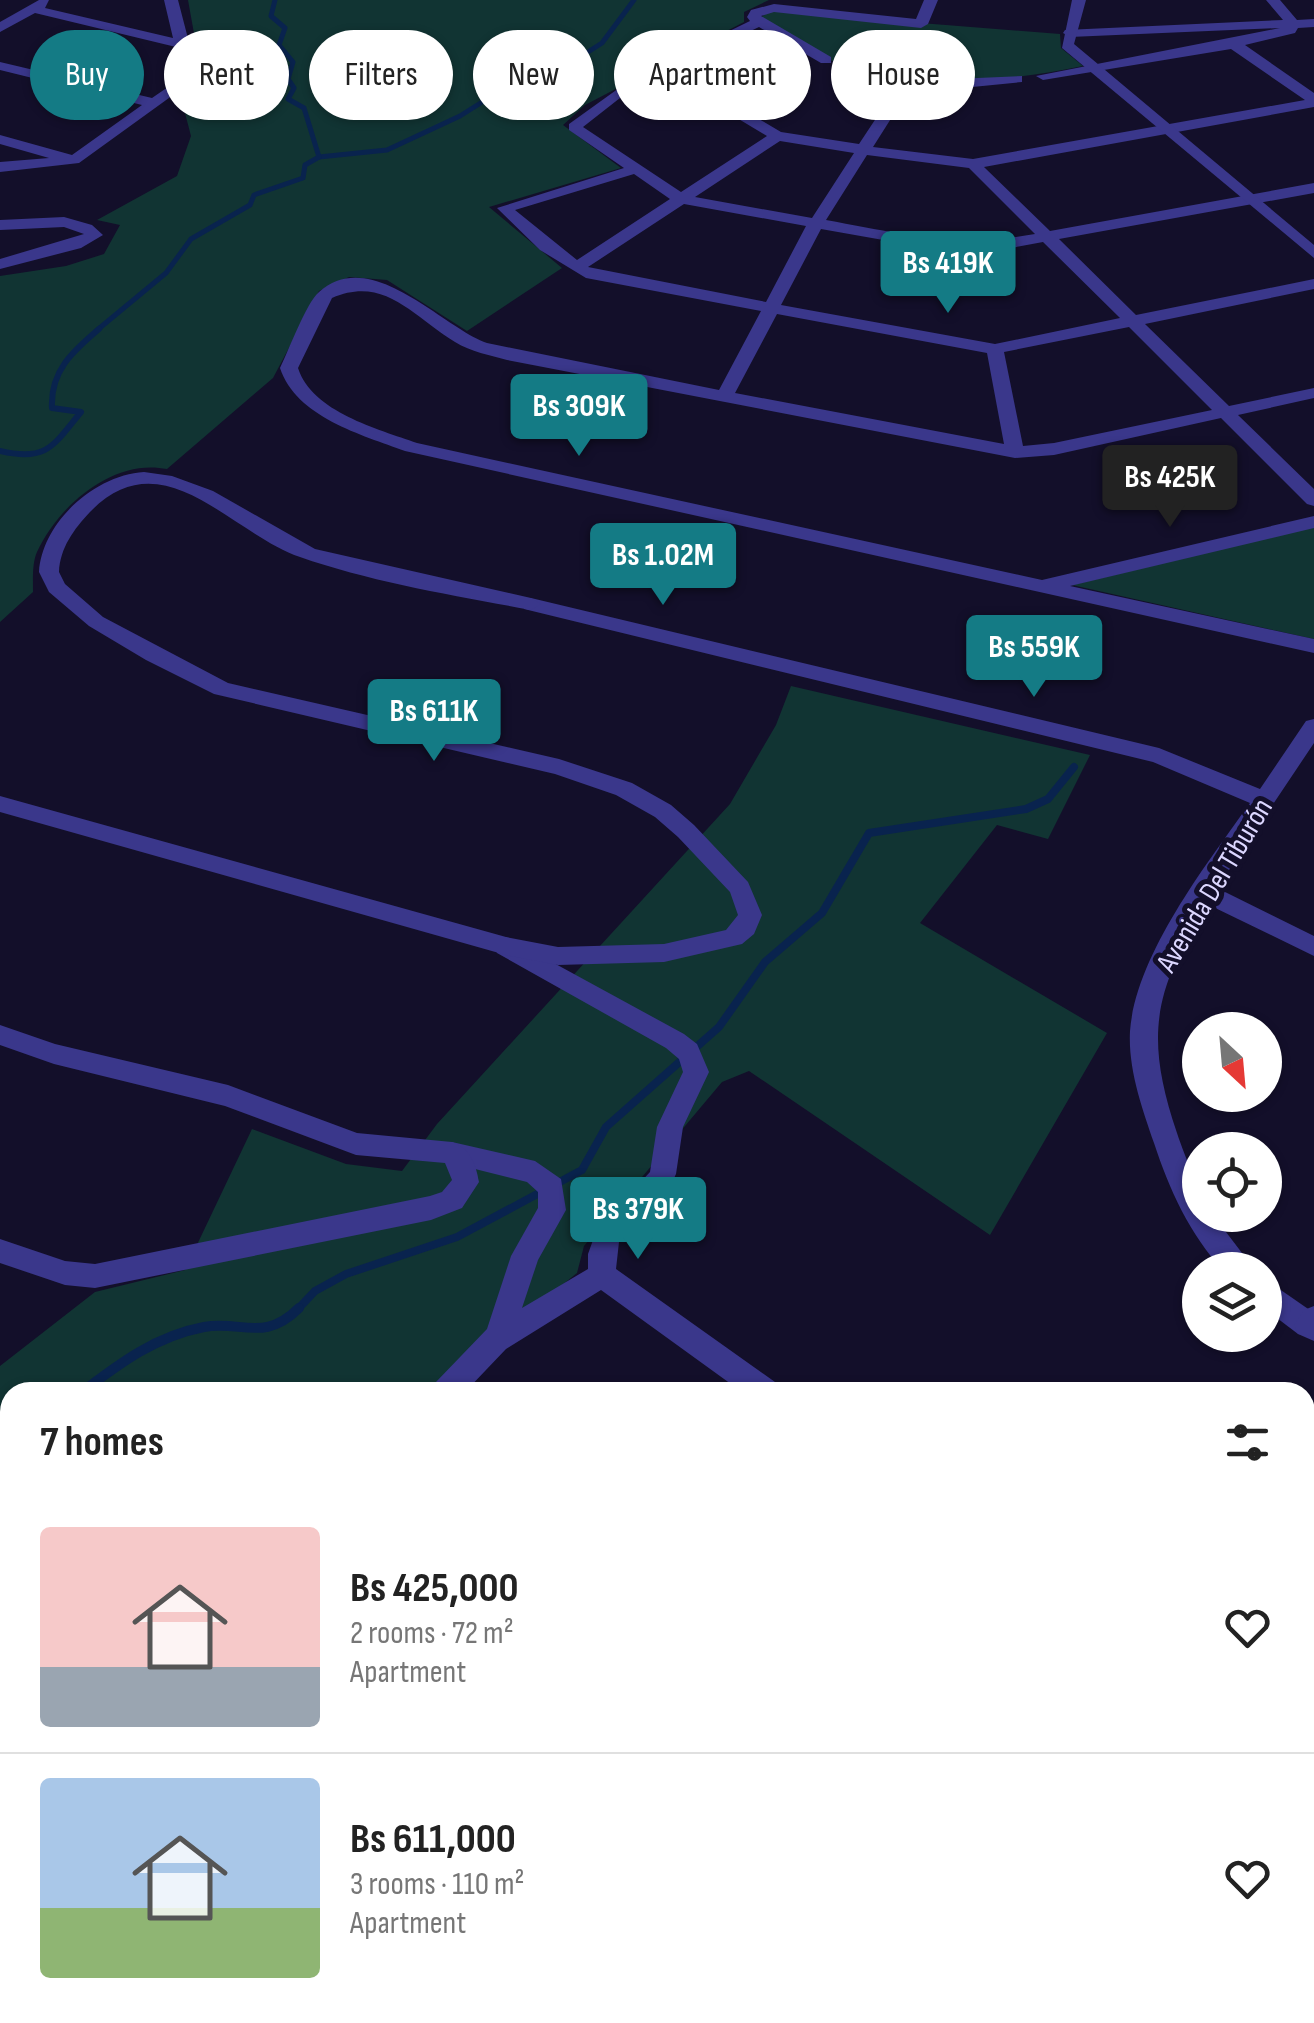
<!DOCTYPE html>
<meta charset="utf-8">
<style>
:root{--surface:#fff;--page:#f2f2f2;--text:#222;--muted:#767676;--line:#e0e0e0;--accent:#147b85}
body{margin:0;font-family:"Sofia Sans Condensed",sans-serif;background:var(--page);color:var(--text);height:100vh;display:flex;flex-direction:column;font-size:38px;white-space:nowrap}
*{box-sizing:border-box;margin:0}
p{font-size:32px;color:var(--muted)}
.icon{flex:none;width:55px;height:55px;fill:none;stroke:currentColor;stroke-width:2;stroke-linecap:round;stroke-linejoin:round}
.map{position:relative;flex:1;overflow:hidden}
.sheet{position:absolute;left:0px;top:1382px;width:1315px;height:642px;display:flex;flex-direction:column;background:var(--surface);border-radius:30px 30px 0 0;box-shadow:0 2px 8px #0004}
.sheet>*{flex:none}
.top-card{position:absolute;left:30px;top:30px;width:1255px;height:90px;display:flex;gap:20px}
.needle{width:65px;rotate:154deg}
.controls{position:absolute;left:1182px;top:1012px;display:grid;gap:20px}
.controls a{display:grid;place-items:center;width:100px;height:100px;border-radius:50%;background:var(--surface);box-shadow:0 2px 8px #0004;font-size:50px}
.price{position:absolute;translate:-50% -85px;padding:0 22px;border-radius:10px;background:var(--accent);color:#fff;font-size:32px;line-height:65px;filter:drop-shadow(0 2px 5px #0008)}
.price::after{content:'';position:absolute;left:50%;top:60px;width:30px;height:22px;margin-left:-15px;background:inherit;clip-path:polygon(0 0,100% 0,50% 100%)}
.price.active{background:#222;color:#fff}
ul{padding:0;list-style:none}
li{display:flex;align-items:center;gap:30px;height:250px;padding:0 40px}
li+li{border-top:2px solid var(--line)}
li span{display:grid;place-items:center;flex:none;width:280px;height:200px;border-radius:10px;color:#555}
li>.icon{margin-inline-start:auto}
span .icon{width:120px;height:120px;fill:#fffc;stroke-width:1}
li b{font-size:42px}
h2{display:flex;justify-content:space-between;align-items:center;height:120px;padding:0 40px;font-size:42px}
.pill{padding:0 35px;border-radius:45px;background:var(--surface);box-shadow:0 2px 8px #0004;font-size:35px;line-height:90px}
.pill.active{background:var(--accent);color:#fff}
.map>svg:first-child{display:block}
.green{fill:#113433}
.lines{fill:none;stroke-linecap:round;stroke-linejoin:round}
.stream-far3{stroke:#09234e;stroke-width:5}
.stream-far2{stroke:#09234e;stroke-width:6}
.stream-far1{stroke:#09234e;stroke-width:8}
.stream{stroke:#09234e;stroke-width:10}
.minor{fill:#3a378b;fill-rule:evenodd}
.tertiary{fill:#3a378b;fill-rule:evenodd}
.labels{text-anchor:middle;stroke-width:10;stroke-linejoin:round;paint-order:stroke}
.street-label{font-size:30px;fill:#dcd7ff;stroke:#130f2a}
</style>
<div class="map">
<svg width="1314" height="2023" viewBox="0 0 1314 2023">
<rect width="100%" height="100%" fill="#130f2a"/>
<g class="green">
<path d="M 188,0 L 769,0 L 744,12 L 744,22 L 585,105 L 563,125 L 621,168 L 489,207 L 562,268 L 467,331 L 387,280 L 349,277 L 319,291 L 273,378 L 167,469 C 113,458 59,505 37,552 C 32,563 33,580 33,592 L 0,622 L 0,276 L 66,266 L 104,254 L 120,225 L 97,220 L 177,176 L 191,136 L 180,94 L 202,78 Z"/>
<path d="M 770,11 L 1060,34 L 1061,48 L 1083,66 C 1005,82 917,91 840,64 C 812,54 785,33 760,18 Z"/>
<polygon points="1314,527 1314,639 1072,585"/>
<polygon points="791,686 1090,755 1048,839 997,825 920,923 1107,1033 990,1235 749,1071 722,1082 584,1246 577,1273 430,1392 10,1392 10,2015 196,2015 191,2023 0,2023 0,1366 95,1292 185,1270 252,1129 346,1164 402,1171 437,1124 730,804 776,725"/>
</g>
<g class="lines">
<g class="stream-far3">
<polyline points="319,157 387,150 460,116 498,92 563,68 602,43 634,0"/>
<polyline points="96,331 166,273 191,239 250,205 254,195 303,178 305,165 319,157 304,108 288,99 294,88 288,79 293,62 279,45 285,28 271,16 275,0"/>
</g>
<path class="stream-far2" d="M 0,451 C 47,462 53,446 81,412 L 52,408 C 50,371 73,351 99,329"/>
<polyline class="stream-far1" points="297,1310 315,1291 346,1274 457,1237 582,1170 606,1127 719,1027 765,962 822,913 869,833 1026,809 1048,799 1074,767"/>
<g class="stream">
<path d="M 82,1392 C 120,1363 156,1336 204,1327 C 241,1320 264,1343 299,1308"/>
<polyline points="0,1456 10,1449"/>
</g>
<g class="minor">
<polygon points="39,0 49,0 45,8 173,38 164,0 178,0 198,77 79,163 0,172 0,162 49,158 0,144 0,135 72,155 142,105 0,70 0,62 152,98 184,76 176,47 35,13 0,32 0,22"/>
<path d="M 924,0 L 938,0 L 928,24 L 921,28 L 774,12 L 761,16 L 831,57 L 831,63 L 821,63 L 759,27 L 673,68 L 781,132 L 859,144 L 898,85 L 842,70 L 842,64 L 931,80 L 1022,76 L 1022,82 L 952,89 L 911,87 L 873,147 L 973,159 L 1305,100 L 1231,49 L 1043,80 L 1036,76 L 1280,28 L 1070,37 L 1063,33 L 1065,30 L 1283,20 L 1266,0 L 1280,0 L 1297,20 L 1314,19 L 1314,27 L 1298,28 L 1295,33 L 1245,45 L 1314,93 L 1314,107 L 984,167 L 1050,231 L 1314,183 L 1314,193 L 1059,239 L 1136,315 L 1314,279 L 1314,289 L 1145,324 L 1229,406 L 1314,388 L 1314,398 L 1238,415 L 1314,489 L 1314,506 L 1307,504 L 1221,418 L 1054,455 L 1015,458 L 507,360 C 490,355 471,352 455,342 C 413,317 385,275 332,298 L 298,368 C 312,412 378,429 417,443 L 1042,580 L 1314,516 L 1314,528 L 1070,586 L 1314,639 L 1314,653 L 405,451 C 362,435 296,417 280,368 C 289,350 306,303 319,292 C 371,245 442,327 487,343 L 719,390 L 761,311 L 586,278 L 540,250 L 497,208 L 624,168 L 569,130 L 569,124 L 633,78 L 750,21 L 747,17 L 751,10 L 774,4 L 916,19 ZM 662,73 L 767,136 L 681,192 L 583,127 L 620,98 ZM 780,141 L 854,153 L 812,218 L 695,197 ZM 867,155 L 969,168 L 1035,234 C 957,248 902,234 826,220 ZM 634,174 L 670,199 L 577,260 L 515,210 ZM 684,204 L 806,226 L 766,302 L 588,267 ZM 821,229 L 951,252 L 990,252 L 1043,242 L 1120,318 L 995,344 L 781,305 ZM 777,314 L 987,353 L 1004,444 L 735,393 ZM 1129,327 L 1212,410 L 1054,443 L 1023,446 L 1004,352 Z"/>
<polygon points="64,217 92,225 103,235 81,248 0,269 0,259 84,234 64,227 0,230 0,220"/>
<path d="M 531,598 L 1159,748 L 1260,789 L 1306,721 L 1314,719 L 1314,743 L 1217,888 L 1314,936 L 1314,956 L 1207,904 C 1154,991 1144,1035 1177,1133 C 1186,1161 1200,1186 1200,1215 L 1213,1215 L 1255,1270 L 1223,1270 C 1190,1235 1169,1189 1154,1143 C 1142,1108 1128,1069 1130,1031 C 1136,954 1207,864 1250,803 L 1153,762 L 524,609 L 524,599 Z"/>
<polygon points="506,937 684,1034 697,1044 709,1072 683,1127 676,1174 665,1197 619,1242 616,1269 775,1382 780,1392 742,1392 601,1290 506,1349 465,1392 431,1392 436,1382 487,1329 511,1256 538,1208 538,1192 527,1182 443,1161 439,1153 443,1145 452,1142 535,1161 561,1179 566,1210 538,1260 522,1308 588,1269 588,1254 597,1229 650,1172 657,1127 683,1072 679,1059 666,1048 497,953 494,946 497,939"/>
<polygon points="1265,1279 1314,1313 1314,1336 1298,1334 1265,1309"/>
<polygon points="1305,1609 1314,1612 1314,1644 1305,1641"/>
<polygon points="1305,1916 1314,1920 1314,1956 1305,1952"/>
<polygon points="1305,1968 1314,1972 1314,2008 1305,2004"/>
<polygon points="593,2015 632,2015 635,2023 596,2023"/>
</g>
<g class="tertiary">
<polygon points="1072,0 1086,0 1074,44 1314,245 1314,258 1062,48"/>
<path d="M 144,472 L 172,476 L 213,491 L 315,549 L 531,598 L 541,604 L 531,610 C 456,596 371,582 300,557 C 230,533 163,437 90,512 C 74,529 60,548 59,572 L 65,584 L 103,617 L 228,683 L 559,759 L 632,783 L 671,805 L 694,825 L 748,882 L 762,915 L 754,934 L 742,944 L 664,962 L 558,965 L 506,955 L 0,812 L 0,796 L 506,937 L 558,947 L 664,944 L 726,930 L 738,915 L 730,892 L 678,837 L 655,817 L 616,795 L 555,774 L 214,694 L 146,660 L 89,626 L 49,592 L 39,572 C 42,522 95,475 144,472 Z"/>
<path d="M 0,1025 L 55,1044 L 228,1085 L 357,1133 L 452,1142 C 470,1148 476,1164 479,1182 L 462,1208 L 431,1220 L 95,1288 L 65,1285 L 0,1263 L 0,1239 L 65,1261 L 95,1264 L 430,1196 L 442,1192 L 452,1180 L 445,1163 L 356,1155 L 225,1106 L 54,1064 L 0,1045 Z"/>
<polygon points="1314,1306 1314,1341 1298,1334 1294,1325 1304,1310"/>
</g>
</g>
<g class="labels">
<g class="street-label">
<text transform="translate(1214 885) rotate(-59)" y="10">Avenida Del Tiburón</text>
</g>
</g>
</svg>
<div class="controls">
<a><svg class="needle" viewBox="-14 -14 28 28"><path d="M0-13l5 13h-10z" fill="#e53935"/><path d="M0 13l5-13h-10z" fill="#767676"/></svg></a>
<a><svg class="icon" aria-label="locate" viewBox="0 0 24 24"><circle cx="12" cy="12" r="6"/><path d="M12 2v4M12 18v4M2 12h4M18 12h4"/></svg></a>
<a><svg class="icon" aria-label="layers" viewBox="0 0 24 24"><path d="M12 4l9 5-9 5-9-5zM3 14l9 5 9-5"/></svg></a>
</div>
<b class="price" style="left:948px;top:316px">Bs 419K</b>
<b class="price" style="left:579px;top:459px">Bs 309K</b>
<b class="price active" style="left:1170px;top:530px">Bs 425K</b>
<b class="price" style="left:663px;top:608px">Bs 1.02M</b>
<b class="price" style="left:1034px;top:700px">Bs 559K</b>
<b class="price" style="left:434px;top:764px">Bs 611K</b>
<b class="price" style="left:638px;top:1262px">Bs 379K</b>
<div class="top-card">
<a class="pill active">Buy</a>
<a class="pill">Rent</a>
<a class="pill">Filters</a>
<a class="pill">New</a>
<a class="pill">Apartment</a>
<a class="pill">House</a>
</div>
<section class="sheet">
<h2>7 homes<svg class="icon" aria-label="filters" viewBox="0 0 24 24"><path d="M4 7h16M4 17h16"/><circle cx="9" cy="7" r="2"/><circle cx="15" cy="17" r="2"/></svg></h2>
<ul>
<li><span style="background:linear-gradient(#f6c9c9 70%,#9aa5b1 0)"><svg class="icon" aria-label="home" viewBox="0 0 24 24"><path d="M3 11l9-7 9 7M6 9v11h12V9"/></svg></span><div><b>Bs 425,000</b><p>2 rooms · 72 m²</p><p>Apartment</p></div><svg class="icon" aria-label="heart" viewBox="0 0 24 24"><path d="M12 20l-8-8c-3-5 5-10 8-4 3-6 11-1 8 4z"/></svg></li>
<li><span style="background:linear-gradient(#a9c7e8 65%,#8fb573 0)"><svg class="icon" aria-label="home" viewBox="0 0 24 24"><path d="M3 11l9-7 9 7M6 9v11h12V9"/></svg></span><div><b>Bs 611,000</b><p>3 rooms · 110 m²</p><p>Apartment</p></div><svg class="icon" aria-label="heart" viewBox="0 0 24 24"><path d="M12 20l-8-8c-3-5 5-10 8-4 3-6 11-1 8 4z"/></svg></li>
</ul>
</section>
</div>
